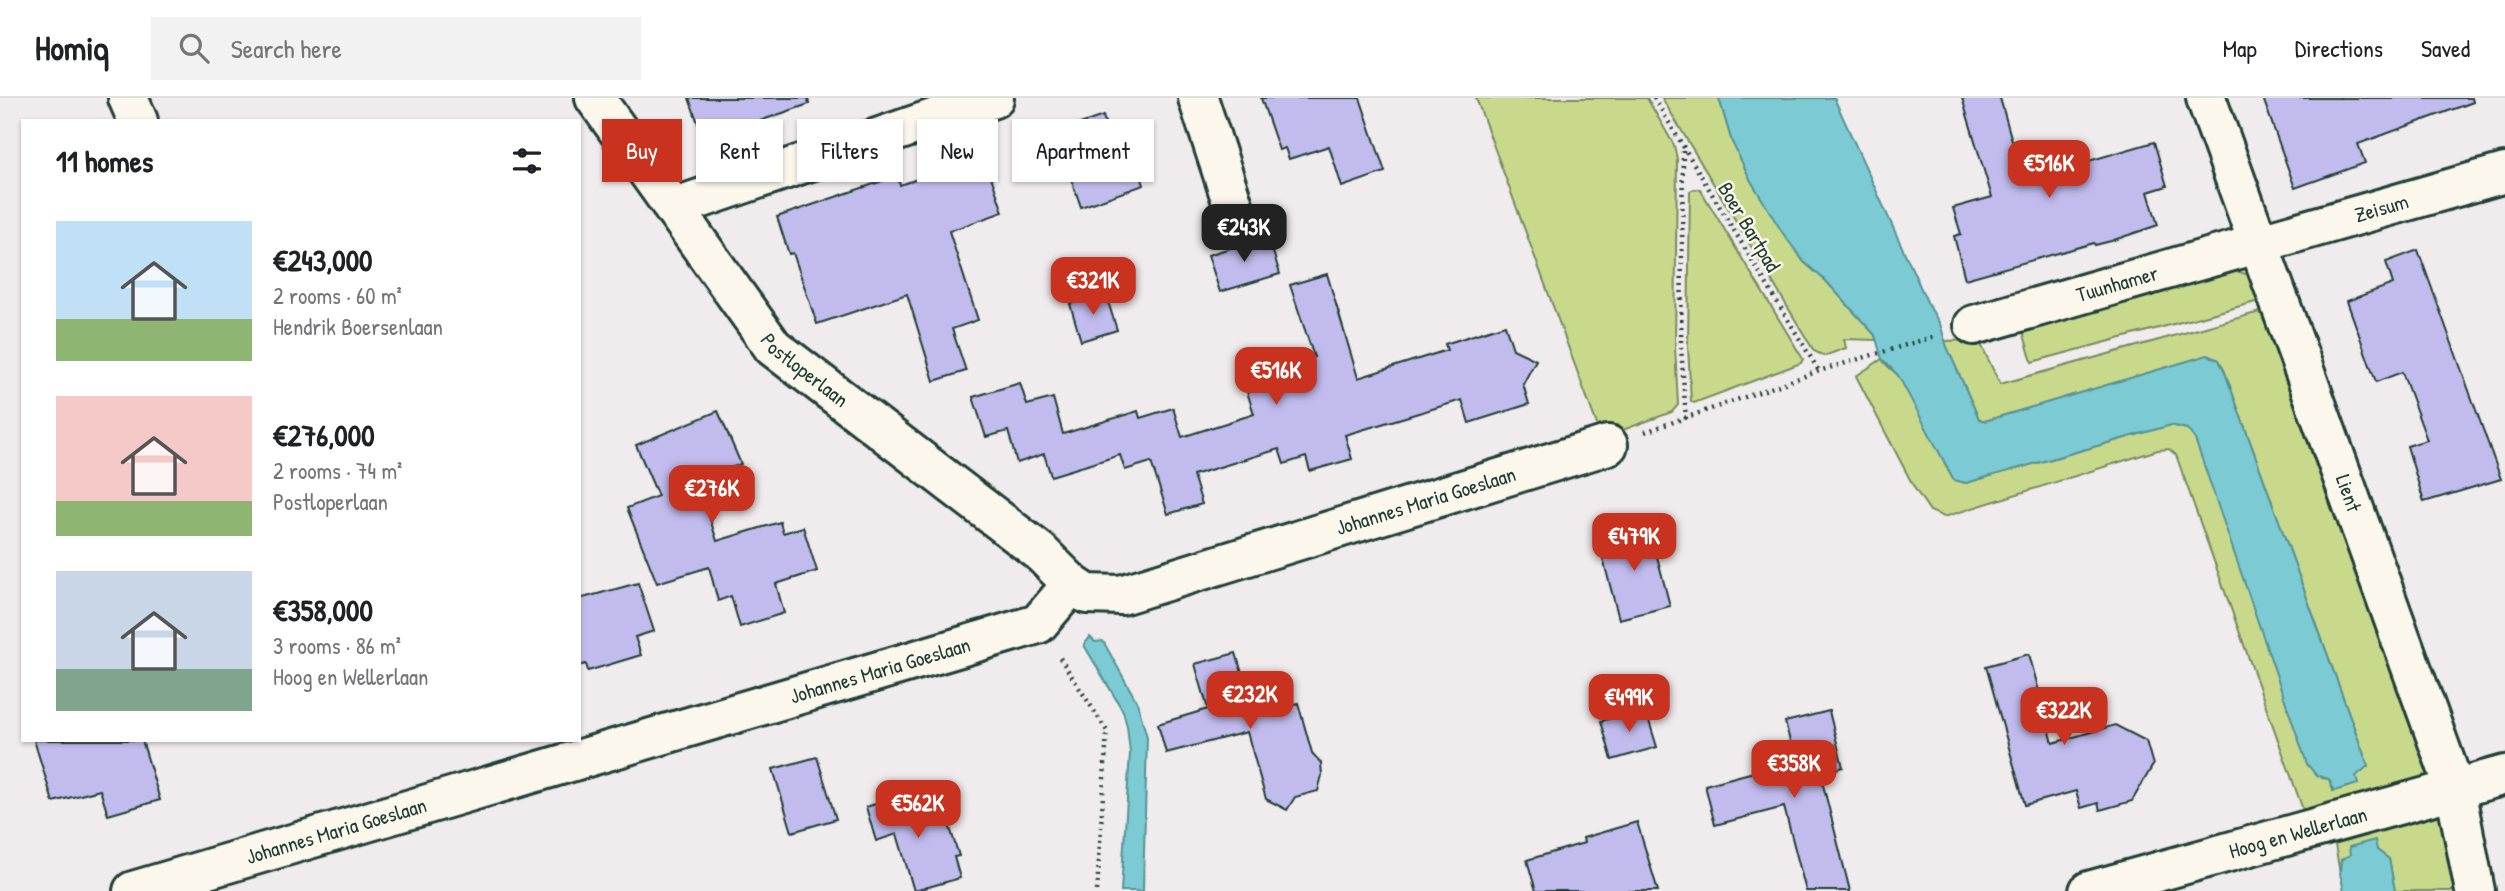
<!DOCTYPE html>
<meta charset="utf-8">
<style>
:root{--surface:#fff;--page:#f2f2f2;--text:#202124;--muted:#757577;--line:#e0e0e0;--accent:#c8321e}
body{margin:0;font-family:"Patrick Hand",sans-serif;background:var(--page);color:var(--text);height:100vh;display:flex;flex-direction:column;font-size:26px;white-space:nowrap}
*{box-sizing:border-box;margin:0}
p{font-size:23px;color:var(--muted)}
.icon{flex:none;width:38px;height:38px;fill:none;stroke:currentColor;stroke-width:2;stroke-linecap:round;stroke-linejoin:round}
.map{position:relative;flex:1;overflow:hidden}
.drawer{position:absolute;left:21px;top:21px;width:560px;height:623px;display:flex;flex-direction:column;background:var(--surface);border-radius:0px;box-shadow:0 2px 5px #0004}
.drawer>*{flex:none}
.hud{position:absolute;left:602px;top:21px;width:665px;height:63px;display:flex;gap:14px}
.price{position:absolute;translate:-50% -60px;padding:0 16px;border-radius:14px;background:var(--accent);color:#fff;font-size:23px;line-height:46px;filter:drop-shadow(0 2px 4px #0008)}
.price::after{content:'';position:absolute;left:50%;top:42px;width:21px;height:16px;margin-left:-10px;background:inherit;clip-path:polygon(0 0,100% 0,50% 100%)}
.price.on{background:#222;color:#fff}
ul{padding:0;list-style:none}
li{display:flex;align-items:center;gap:21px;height:175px;padding:0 35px}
li span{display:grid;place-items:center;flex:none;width:196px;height:140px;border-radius:0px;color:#555}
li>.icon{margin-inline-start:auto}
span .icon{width:84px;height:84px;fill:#fffc;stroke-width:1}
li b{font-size:30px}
h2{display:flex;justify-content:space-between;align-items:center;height:84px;padding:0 35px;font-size:30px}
.pill{padding:0 24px;border-radius:0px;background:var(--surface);box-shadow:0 2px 5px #0004;font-size:24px;line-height:63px}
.pill.on{background:var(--accent);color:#fff}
header{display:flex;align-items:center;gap:42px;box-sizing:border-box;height:98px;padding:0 35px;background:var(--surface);border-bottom:2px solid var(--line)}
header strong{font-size:33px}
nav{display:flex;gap:38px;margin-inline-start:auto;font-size:24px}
.search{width:490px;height:63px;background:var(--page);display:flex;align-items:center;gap:18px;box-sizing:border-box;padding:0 24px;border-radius:0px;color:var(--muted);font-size:26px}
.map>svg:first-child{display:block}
.green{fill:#c9d98c;stroke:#748b60;stroke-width:2}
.water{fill:#7bcbd4;stroke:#569294;stroke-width:2}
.building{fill:#c2bcee;stroke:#1f3d34;stroke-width:2}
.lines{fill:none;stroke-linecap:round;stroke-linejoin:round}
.street-casing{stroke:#1f3d34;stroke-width:44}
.path{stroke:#1f3d34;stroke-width:4.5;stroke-dasharray:2 5;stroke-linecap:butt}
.street{stroke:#fbf7ec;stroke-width:38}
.labels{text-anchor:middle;stroke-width:5;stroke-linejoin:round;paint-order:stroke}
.street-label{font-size:21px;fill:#1f3d34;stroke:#fbf7ec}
</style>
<header>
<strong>Homiq</strong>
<div class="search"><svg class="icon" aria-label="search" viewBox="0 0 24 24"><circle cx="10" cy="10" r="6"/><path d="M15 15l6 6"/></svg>Search here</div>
<nav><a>Map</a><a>Directions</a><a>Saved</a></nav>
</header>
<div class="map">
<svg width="2505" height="793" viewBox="0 0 2505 793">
<rect width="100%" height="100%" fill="#f0ebec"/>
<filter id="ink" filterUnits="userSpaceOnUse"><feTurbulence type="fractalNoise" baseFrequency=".0143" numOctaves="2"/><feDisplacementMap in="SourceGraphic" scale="14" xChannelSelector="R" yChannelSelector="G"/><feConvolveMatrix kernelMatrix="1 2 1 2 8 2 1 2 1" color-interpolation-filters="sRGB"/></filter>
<g filter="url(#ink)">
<g class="green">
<polygon points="1476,0 1647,0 1674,47 1677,61 1675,248 1678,307 1672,314 1620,333 1617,327 1599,332"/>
<polygon points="1662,0 1719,0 1732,44 1804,164 1826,183 1875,237 1876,242 1844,241 1846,250 1824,258 1814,253"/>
<polygon points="1694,91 1700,91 1803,261 1801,265 1694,305 1691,303 1688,248 1690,93"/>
<polygon points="2232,172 2250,177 2263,202 2032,264 2022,230"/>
<path d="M 2267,212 L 2437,685 L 2306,720 L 2176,357 L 2169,351 L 2158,352 L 1944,419 L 1930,413 L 1915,391 L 1856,278 L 1882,261 C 1887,270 1896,273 1901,281 C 1919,312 1934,345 1951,377 C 1955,383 1959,384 1966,385 L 2171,327 L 2187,331 L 2195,341 L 2322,680 L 2329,681 L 2333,693 L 2368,668 L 2224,272 L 2219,262 L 2208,257 L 1985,323 L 1979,321 L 1944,243 L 1979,242 L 2000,286 Z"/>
<polygon points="2443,706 2459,793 2395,793 2389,761 2377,752 2374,743 2341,762 2340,775 2333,736"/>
</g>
<g class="water">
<polygon points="1719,0 1834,0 1928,206 1940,226 1947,249 1979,321 1985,323 2208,257 2219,262 2224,272 2368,668 2356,678 2358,686 2334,693 2329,681 2316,677 2307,666 2195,341 2187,331 2171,327 1966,385 1954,382 1898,277 1882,261 1875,237 1826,183 1804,164 1782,134 1751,83 1732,44"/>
<polygon points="1090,539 1095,544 1103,543 1137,604 1147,639 1143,793 1121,793 1130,655 1127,628 1123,613 1084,547"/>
<polygon points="2375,742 2377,752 2389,761 2395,793 2344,793 2340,775 2341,762 2350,757 2349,749"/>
</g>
<g class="building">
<polygon points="689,0 808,0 809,6 704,42"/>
<polygon points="1261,0 1360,0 1385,74 1342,89 1329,48 1289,61 1285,50 1279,52"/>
<polygon points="1962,0 2000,0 2023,82 2154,44 2167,88 2148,94 2158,127 2111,143 2095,147 2094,145 1965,181 1954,138 1961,136 1953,110 1992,99"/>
<polygon points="2263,0 2472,0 2473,4 2358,46 2365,65 2295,90"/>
<polygon points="1103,18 1107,32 1124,26 1144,87 1081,109 1060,48 1067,45 1063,32"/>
<polygon points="984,58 1003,114 949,133 978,222 952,231 966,273 934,283 907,196 817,226 793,155 789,156 777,119 897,78 900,87"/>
<polygon points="1268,138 1280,176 1220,194 1208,157"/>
<polygon points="2418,152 2501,381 2424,404 2407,348 2427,342 2402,274 2376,284 2347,203 2393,186 2386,164"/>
<polygon points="1327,176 1358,280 1447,252 1445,246 1505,227 1513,251 1536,262 1523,286 1529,306 1469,325 1462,302 1345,337 1352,361 1310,373 1306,359 1284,366 1279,351 1193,377 1202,406 1168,416 1151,364 1125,372 1120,357 1051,378 1044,356 1017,365 1008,333 986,339 973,299 1020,285 1027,307 1053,300 1063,336 1138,313 1140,320 1173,310 1182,339 1254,316 1243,281 1314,259 1290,187"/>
<polygon points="1105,194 1117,232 1081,243 1070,206"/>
<polygon points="718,313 741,366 698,383 717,443 780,424 783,435 803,429 817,473 776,486 784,515 740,529 731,498 718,503 709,469 657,485 627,410 658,398 636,347"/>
<polygon points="1649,428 1670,508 1619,521 1598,442"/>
<polygon points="638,485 654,533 635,539 641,557 588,573 586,566 579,568 579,501"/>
<polygon points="1236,555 1249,599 1263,594 1268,613 1298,605 1312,655 1321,665 1322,677 1318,693 1295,699 1287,712 1266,701 1247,634 1166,655 1158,626 1208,611 1195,566"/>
<polygon points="2029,556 2053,645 2115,627 2146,643 2153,667 2132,703 2100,712 2098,705 2081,710 2076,693 2025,707 1986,568"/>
<polygon points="1645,610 1657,649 1612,662 1601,623"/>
<polygon points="1829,613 1843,669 1820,675 1850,793 1806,793 1784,709 1715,727 1705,687 1795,663 1785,624"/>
<polygon points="34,642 142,642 160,702 108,717 100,692 53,704"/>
<polygon points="817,659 836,721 792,734 773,671"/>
<polygon points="908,696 914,717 943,708 959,758 954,759 960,780 914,793 897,736 876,743 866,709"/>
<polygon points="1637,724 1658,793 1536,793 1527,762 1584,745 1583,740"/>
</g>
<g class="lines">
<defs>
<g id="street">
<polyline points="128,0 138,23"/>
<path id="s1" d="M 595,0 L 773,249 L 1039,453 L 1072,486 L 1087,496 L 1121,497 L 1608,347"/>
<polyline points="1198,0 1234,110"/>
<path id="s2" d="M 2206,0 L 2455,691 L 2475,793"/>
<polyline points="673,110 994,0"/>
<path id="s3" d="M 1974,227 L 2505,75"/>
<path id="s4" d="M 133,793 L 1038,526 L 1072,486"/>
<path id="s5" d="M 2089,793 L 2505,677"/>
</g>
</defs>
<use href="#street" class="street-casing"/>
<g class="path">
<polyline points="1654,0 1819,273"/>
<polyline points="1683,53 1681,248 1686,321"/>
<polyline points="1645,334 1819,273 1936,238"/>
<polyline points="1060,560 1107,633 1097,793"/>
</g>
<use href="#street" class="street"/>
</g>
</g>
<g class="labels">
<g class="street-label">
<text dy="7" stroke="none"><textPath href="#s3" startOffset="424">Zeisum</textPath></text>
<text transform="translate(1749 129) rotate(59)" y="7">Boer Bartpad</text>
<text dy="7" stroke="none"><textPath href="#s3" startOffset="149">Tuunhamer</textPath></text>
<text dy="7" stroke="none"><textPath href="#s1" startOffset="345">Postloperlaan</textPath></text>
<text dy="7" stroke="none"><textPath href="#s2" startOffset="420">Lient</textPath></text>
<text dy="7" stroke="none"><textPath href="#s1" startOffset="1059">Johannes Maria Goeslaan</textPath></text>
<text dy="7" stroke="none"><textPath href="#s4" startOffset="779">Johannes Maria Goeslaan</textPath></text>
<text dy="7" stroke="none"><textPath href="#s4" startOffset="212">Johannes Maria Goeslaan</textPath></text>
<text dy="7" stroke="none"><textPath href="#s5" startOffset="217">Hoog en Wellerlaan</textPath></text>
</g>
</g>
</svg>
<b class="price" style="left:2049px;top:102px">€516K</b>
<b class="price on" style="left:1244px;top:166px">€243K</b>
<b class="price" style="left:1093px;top:219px">€321K</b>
<b class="price" style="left:1276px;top:309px">€516K</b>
<b class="price" style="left:712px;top:427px">€276K</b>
<b class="price" style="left:1634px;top:475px">€479K</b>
<b class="price" style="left:1250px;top:633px">€232K</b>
<b class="price" style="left:1629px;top:636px">€499K</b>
<b class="price" style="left:2064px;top:649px">€322K</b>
<b class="price" style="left:1794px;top:702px">€358K</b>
<b class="price" style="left:918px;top:742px">€562K</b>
<div class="hud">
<a class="pill on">Buy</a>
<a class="pill">Rent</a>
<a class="pill">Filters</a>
<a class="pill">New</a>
<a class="pill">Apartment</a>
</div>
<section class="drawer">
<h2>11 homes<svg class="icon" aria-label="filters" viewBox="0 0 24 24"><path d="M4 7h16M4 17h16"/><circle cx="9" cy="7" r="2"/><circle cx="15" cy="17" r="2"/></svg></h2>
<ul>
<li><span style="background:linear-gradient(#bfe0f5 70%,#8fb573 0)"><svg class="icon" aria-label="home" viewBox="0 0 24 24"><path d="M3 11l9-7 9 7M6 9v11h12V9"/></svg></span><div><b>€243,000</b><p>2 rooms · 60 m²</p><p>Hendrik Boersenlaan</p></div></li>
<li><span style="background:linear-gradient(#f6c9c9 75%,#8fb573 0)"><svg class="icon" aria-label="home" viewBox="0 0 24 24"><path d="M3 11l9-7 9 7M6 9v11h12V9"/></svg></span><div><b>€276,000</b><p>2 rooms · 74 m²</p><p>Postloperlaan</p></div></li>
<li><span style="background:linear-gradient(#c9d6e8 70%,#7fa58c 0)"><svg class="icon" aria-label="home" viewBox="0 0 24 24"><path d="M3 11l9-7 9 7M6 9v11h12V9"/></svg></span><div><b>€358,000</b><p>3 rooms · 86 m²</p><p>Hoog en Wellerlaan</p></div></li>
</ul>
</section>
</div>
